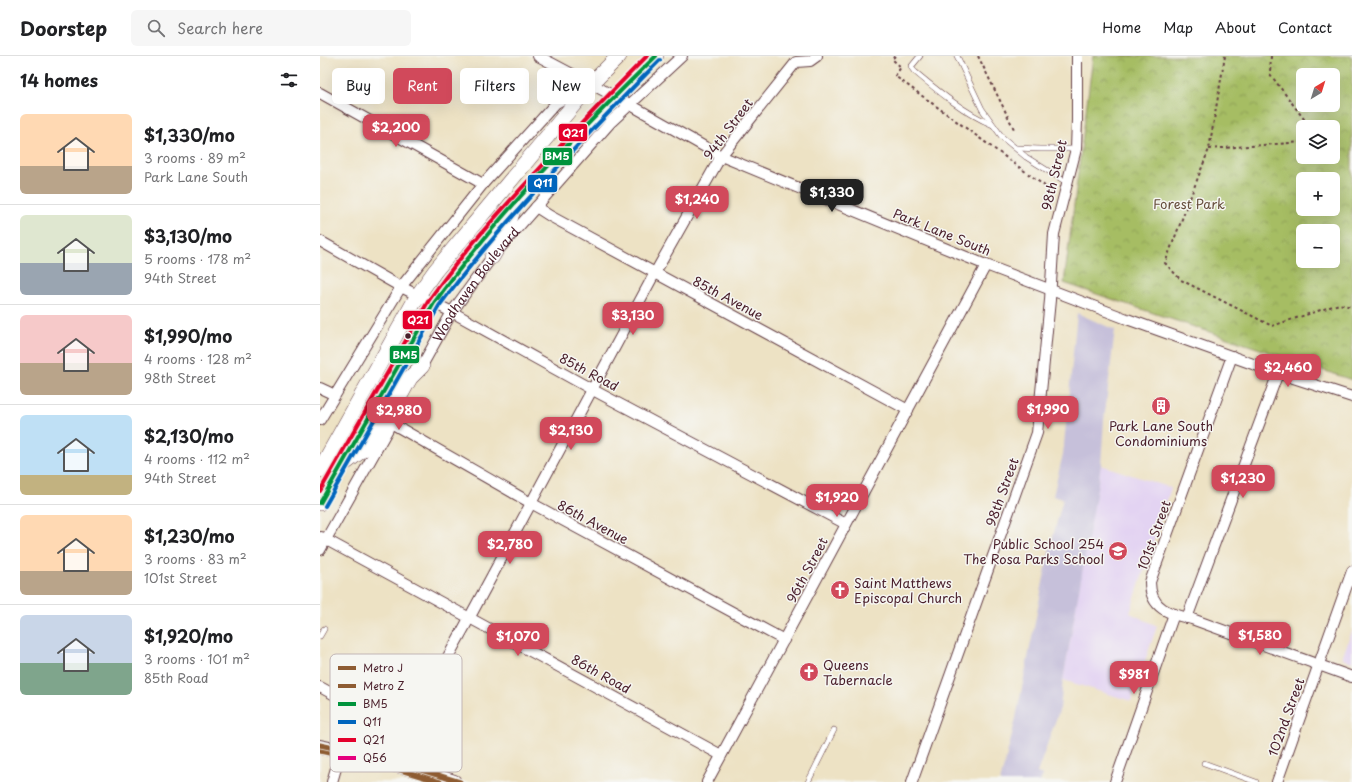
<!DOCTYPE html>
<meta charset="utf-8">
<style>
:root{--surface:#fff;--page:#f6f6f6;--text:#202124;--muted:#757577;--line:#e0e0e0;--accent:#d1495b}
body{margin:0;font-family:"Playpen Sans",sans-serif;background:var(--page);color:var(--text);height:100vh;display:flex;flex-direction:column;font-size:15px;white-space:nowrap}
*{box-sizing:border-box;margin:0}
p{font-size:13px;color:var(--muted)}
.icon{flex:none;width:22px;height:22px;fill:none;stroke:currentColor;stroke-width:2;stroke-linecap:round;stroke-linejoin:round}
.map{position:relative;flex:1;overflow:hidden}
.panel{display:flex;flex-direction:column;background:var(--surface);width:320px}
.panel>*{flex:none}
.banner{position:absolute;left:12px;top:12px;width:380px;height:36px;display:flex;gap:8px}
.needle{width:26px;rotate:38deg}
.fabs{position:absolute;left:976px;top:12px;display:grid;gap:8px}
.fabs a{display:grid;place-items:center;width:44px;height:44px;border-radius:6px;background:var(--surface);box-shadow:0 4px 16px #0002;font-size:20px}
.price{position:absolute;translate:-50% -34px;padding:0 9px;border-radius:8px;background:var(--accent);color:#fff;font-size:13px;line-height:26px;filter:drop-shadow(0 1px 2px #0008)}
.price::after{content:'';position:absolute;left:50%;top:24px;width:12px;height:9px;margin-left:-6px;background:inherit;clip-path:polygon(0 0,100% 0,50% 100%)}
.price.selected{background:#222;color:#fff}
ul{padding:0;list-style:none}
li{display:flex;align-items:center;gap:12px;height:100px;padding:0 20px}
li+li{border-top:1px solid var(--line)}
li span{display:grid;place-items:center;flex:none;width:112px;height:80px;border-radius:6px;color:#555}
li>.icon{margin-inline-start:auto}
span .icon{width:48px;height:48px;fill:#fffc;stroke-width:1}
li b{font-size:17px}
h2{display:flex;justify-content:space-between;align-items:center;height:48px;padding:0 20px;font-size:17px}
.pill{padding:0 14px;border-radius:6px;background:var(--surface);box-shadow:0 4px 16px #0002;font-size:14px;line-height:36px}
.pill.selected{background:var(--accent);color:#fff}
header{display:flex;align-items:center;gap:24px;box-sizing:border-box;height:56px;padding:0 20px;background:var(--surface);border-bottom:1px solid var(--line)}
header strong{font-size:19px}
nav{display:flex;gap:22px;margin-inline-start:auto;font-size:14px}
.search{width:280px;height:36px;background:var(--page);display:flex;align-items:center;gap:10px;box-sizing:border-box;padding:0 14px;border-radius:6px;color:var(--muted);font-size:15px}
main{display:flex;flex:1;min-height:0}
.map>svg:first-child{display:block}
.built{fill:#e3d3f2}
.industrial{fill:#c6c0da}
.park{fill:url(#park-crowns);stroke:#786e47;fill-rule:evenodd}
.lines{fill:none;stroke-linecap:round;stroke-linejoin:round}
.lane-casing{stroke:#623c42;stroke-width:6}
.street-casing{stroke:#623c42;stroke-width:12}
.secondary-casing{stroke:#623c42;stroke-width:16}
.primary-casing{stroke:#623c42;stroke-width:16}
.path{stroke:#623c42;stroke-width:2;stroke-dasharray:3 3;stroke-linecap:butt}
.lane{stroke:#fff;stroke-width:5}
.street{stroke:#fff;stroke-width:10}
.secondary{stroke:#fff;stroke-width:14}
.primary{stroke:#fff;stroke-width:15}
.bus-1-casing{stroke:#f6f6f2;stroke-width:7}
.bus-2-casing{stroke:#f6f6f2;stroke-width:7}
.bus-3-casing{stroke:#f6f6f2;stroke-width:7}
.bus-4-casing{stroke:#f6f6f2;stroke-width:7}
.bus-1{stroke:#00933c;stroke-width:4}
.bus-2{stroke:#0065bd;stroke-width:4}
.bus-3{stroke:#e4002b;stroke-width:4}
.bus-4{stroke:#e5007d;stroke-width:4}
.metro-1-casing{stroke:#f6f6f2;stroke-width:8}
.metro-2-casing{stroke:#f6f6f2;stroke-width:8}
.metro-1{stroke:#8e5c33;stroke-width:5}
.metro-2{stroke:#8e5c33;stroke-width:5}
.bus-dot{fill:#4a1f2b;stroke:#f6f6f2;stroke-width:1.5}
.labels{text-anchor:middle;stroke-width:3;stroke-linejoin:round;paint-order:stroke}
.street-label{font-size:13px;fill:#4a1f2b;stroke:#f6f6f2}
.park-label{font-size:13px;fill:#664e3c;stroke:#f6f6f2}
.poi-label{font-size:13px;fill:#4a1f2b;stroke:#f6f6f2;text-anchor:start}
.key{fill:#f6f6f2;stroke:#c2b6b6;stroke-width:1}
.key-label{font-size:11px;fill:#4a1f2b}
.line-badge{stroke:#f6f6f2;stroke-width:1.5}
.badge-label{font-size:11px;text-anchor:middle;font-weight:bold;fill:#fff}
</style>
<header>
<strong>Doorstep</strong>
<div class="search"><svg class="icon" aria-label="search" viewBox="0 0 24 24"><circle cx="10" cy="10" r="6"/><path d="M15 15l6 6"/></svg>Search here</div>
<nav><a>Home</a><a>Map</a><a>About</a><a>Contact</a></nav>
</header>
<main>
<section class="panel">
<h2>14 homes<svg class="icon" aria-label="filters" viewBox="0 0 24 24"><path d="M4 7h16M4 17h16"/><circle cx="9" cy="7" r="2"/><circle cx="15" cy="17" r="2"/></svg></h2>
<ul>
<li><span style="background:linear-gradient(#ffd9b3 65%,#b9a48a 0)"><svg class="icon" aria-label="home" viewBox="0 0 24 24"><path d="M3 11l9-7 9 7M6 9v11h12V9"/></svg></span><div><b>$1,330/mo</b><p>3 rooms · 89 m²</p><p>Park Lane South</p></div></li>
<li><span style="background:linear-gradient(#dfe7d0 60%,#9aa5b1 0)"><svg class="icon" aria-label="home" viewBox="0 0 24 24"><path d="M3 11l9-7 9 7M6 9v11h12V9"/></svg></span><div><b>$3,130/mo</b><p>5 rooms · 178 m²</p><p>94th Street</p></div></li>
<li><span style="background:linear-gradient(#f6c9c9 60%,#b9a48a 0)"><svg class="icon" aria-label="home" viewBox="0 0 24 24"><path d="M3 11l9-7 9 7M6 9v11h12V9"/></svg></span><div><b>$1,990/mo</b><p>4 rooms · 128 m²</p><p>98th Street</p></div></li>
<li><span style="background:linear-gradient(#bfe0f5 75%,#c2b280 0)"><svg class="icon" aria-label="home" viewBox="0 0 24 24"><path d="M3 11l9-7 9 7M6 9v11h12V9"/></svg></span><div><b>$2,130/mo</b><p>4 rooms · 112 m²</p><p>94th Street</p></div></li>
<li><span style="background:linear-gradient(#ffd9b3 70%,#b9a48a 0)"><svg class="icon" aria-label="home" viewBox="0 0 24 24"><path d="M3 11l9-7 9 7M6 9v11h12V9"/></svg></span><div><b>$1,230/mo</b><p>3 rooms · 83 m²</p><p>101st Street</p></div></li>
<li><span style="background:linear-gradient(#c9d6e8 60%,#7fa58c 0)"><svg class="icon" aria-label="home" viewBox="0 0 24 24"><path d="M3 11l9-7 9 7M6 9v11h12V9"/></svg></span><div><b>$1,920/mo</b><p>3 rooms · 101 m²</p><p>85th Road</p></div></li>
</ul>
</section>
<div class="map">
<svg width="1032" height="726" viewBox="0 0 1032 726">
<defs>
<pattern id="park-crowns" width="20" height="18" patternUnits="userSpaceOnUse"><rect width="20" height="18" fill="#a6bd63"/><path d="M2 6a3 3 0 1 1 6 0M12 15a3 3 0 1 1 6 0" fill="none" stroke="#899952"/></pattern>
</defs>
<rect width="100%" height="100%" fill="#f6f6f2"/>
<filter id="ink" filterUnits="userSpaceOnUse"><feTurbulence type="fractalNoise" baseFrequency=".025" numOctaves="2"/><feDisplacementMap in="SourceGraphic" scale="8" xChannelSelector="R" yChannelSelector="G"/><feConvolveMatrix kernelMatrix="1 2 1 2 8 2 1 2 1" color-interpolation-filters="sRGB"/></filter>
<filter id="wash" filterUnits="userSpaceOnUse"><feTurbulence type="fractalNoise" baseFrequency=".012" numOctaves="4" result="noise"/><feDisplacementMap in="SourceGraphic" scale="16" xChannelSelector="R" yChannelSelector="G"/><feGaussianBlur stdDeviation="0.9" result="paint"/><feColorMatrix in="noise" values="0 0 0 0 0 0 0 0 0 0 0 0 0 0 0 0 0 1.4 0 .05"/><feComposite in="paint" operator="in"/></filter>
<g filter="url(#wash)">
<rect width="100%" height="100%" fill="#ede2c4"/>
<g class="built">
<polygon points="781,409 851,432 810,557 837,570 811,645 743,624"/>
<polygon points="1032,575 1032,606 1022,602"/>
</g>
<polygon class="industrial" points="757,257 795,274 784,364 781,409 773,456 743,624 740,652 717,717 723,719 720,726 680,726 696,662 729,496 743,443 733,440 743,398"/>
<path class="park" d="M 773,0 L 1032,0 L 1032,324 L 744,227 ZM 983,19 L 1013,19 L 1013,49 L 983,49 ZM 983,71 L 1013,71 L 1013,101 L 983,101 ZM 983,123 L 1013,123 L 1013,153 L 983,153 ZM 983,175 L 1013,175 L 1013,205 L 983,205 Z"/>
</g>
<g filter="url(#ink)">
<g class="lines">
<defs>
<g id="lane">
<path d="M 600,0 L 591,11 L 594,15 C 618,35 644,57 673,69"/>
<polyline points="637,0 662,53 682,81 706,101 746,126"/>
<polyline points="696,92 720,93 756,93"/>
<polyline points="0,580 4,573"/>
<polyline points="884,707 936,726"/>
<polyline points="488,726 514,674"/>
</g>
<g id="street">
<polyline points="218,0 309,48 401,100 666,209 807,263 958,317 1032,341"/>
<polyline points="0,37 163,128"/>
<polyline points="216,151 230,160 588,354"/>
<polyline points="0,185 81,231 132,256 273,334 526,468"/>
<path d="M 912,300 L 830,526 C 830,553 850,558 872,563 L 1032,621"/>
<path id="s1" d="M 99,315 L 132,256 L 172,201 L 291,66 L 362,0"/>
<polyline points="0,332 15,339"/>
<polyline points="0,364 81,231 163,128 236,47 264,32"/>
<polyline points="71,367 211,447 464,584"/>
<polyline points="1,481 401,699"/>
<polyline points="0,494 68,373"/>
<polyline points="867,562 958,317"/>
<polyline points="0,631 86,677"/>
<polyline points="68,706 86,677 145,570 331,224 401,100 476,6 490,5 497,0"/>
<polyline points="12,726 21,695"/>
<polyline points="387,726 666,209"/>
<polyline points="592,726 717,377 730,244 734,178 756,93 757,64 757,0"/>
<polyline points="795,726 854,558"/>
<polyline points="957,726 1032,515"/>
</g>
<path id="secondary" d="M 0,691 C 45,700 90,711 134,726"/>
<g id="primary">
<polyline points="172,201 185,179 194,151"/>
<polyline points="25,407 45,392 53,383 70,358 90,322 102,310"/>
<polyline points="0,414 98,239 115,215 271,28 299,0"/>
<path d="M 0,447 L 114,247 C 148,199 186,157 226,114 C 262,75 298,37 336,0"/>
</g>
</defs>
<use href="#lane" class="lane-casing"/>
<use href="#street" class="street-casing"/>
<use href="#secondary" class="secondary-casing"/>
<use href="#primary" class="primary-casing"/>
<g class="path">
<polyline points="575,0 572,3 581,11 575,20 733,136"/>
<polyline points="658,0 694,73"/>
<polyline points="905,0 889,93 845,207 861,224 952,270 1019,248 1032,251"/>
<polyline points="951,0 950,18 990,71"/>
<polyline points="889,93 983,86"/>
</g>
<use href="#lane" class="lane"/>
<use href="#street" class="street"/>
<use href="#secondary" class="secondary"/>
<use href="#primary" class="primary"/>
<defs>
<path id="bus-1" d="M 0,447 L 114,247 C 178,159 258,76 336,0"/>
<path id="bus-2" d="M 5,450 L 119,250 C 154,203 193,159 233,116 C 268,78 303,41 340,4"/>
<path id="bus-3" d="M 0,435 L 109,244 C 142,197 181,154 220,112 C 255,74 291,36 327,0"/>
<polyline id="bus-4" points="0,691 67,706 134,726"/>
</defs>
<use href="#bus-1" class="bus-1-casing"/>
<use href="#bus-2" class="bus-2-casing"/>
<use href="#bus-3" class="bus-3-casing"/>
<use href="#bus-4" class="bus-4-casing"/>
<use href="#bus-1" class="bus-1"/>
<use href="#bus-2" class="bus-2"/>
<use href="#bus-3" class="bus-3"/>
<use href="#bus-4" class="bus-4"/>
<defs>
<polyline id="metro-1" points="0,689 66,703 140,726"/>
<polyline id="metro-2" points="0,695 64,709 120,726"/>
</defs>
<use href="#metro-1" class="metro-1-casing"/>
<use href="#metro-2" class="metro-2-casing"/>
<use href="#metro-1" class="metro-1"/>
<use href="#metro-2" class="metro-2"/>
</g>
</g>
<defs>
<symbol id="building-disc" viewBox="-11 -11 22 22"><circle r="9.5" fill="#d1495b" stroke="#f6f6f2"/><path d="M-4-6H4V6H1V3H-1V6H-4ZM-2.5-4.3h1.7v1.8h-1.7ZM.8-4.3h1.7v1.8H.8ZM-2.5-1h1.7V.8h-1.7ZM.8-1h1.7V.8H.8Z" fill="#fff"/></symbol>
<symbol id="school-disc" viewBox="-11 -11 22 22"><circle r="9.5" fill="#d1495b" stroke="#f6f6f2"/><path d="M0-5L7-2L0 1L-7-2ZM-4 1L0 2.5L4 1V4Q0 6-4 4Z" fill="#fff"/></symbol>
<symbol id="church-disc" viewBox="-11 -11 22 22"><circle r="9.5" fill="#d1495b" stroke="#f6f6f2"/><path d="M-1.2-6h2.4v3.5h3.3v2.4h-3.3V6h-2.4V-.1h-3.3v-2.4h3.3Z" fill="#fff"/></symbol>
</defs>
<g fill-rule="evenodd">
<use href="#building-disc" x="830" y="339" width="22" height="22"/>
<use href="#school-disc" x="787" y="484" width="22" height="22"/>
<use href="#church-disc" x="509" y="523" width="22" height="22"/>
<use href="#church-disc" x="478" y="605" width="22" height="22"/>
</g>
<circle class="bus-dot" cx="88" cy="280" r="3.5"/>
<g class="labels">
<g class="street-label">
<text transform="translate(408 73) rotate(-53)" y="5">94th Street</text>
<text transform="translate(734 119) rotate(-77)" y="5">98th Street</text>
<text transform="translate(622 176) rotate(22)" y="5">Park Lane South</text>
<text dy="5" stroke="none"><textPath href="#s1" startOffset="104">Woodhaven Boulevard</textPath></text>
<text transform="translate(408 242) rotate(28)" y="5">85th Avenue</text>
<text transform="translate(269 316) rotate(28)" y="5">85th Road</text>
<text transform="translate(682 436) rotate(-70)" y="5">98th Street</text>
<text transform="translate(273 466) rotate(28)" y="5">86th Avenue</text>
<text transform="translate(834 479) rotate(-70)" y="5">101st Street</text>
<text transform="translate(487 514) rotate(-62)" y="5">96th Street</text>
<text transform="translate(281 618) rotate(29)" y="5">86th Road</text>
<text transform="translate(966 661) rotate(-70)" y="5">102nd Street</text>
</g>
<g class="park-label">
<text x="869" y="153">Forest Park</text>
</g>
<g class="poi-label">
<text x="841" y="375" text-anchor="middle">Park Lane South<tspan x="841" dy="15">Condominiums</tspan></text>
<text x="784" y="493" text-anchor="end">Public School 254<tspan x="784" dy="15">The Rosa Parks School</tspan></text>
<text x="534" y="532">Saint Matthews<tspan x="534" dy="15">Episcopal Church</tspan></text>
<text x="503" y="614">Queens<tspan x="503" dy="15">Tabernacle</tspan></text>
</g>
</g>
<rect x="10" y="598" width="132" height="118" rx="6" class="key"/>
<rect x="18" y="610" width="18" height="4" fill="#8e5c33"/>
<rect x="18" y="628" width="18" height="4" fill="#8e5c33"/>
<rect x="18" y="646" width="18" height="4" fill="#00933c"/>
<rect x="18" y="664" width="18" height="4" fill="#0065bd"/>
<rect x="18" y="682" width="18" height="4" fill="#e4002b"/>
<rect x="18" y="700" width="18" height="4" fill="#e5007d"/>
<g class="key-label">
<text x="43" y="616">Metro J</text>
<text x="43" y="634">Metro Z</text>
<text x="43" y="652">BM5</text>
<text x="43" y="670">Q11</text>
<text x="43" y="688">Q21</text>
<text x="43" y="706">Q56</text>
</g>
<g class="line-badge">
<rect x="238" y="67" width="30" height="19" rx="4" fill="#e4002b"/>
<rect x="222" y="91" width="31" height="19" rx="4" fill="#00933c"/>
<rect x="207" y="118" width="31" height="19" rx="4" fill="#0065bd"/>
<rect x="82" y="254" width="31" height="20" rx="4" fill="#e4002b"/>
<rect x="69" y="289" width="31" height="19" rx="4" fill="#00933c"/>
</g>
<g class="badge-label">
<text x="253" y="81">Q21</text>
<text x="237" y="104">BM5</text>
<text x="223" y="131">Q11</text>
<text x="98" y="268">Q21</text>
<text x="85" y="303">BM5</text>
</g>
</svg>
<div class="fabs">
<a><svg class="needle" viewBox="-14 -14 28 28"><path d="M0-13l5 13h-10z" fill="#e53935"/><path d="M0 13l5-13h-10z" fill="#757577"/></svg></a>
<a><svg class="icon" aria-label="layers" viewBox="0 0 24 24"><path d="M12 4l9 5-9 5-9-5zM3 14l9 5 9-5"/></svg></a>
<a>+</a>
<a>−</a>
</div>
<b class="price" style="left:76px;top:92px">$2,200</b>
<b class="price selected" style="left:512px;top:157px">$1,330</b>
<b class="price" style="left:377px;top:164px">$1,240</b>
<b class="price" style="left:313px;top:280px">$3,130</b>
<b class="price" style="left:968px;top:332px">$2,460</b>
<b class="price" style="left:728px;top:374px">$1,990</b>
<b class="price" style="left:79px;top:375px">$2,980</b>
<b class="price" style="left:251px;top:395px">$2,130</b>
<b class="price" style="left:923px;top:443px">$1,230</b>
<b class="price" style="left:517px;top:462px">$1,920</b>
<b class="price" style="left:190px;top:509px">$2,780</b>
<b class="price" style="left:940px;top:600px">$1,580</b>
<b class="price" style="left:198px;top:601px">$1,070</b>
<b class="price" style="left:814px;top:639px">$981</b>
<div class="banner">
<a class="pill">Buy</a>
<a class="pill selected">Rent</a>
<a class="pill">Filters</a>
<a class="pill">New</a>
</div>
</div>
</main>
